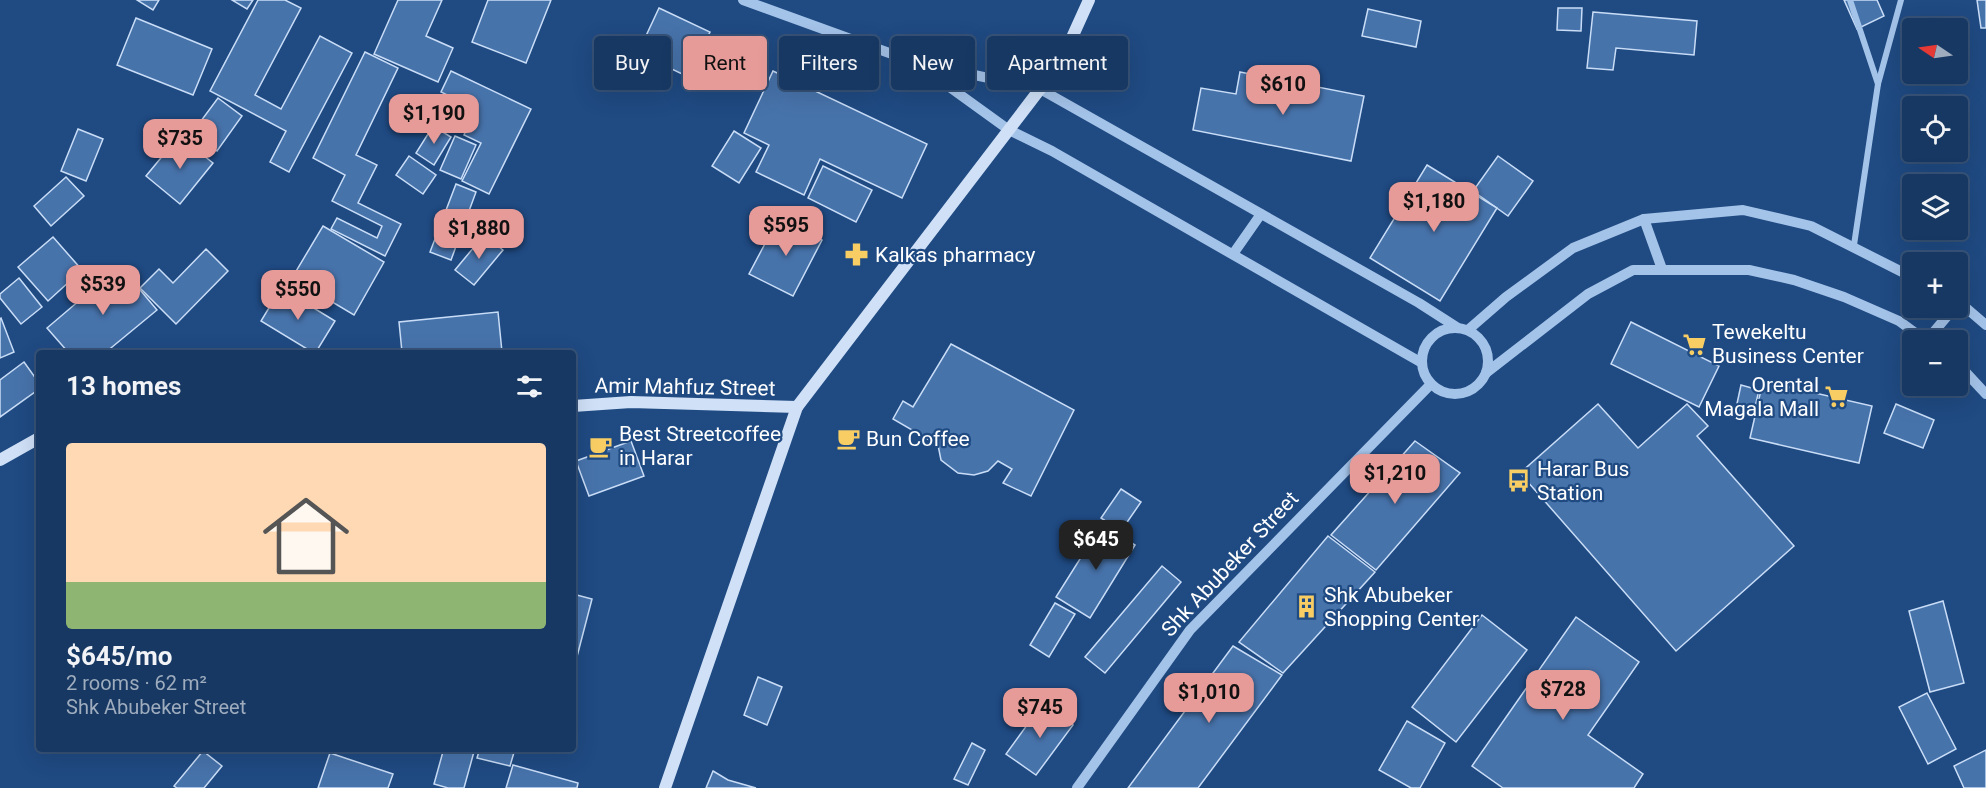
<!DOCTYPE html>
<meta charset="utf-8">
<style>
:root{--surface:#173862;--page:#203f68;--text:#f1f3f6;--muted:#9eacbe;--line:#365277;--accent:#e69b98}
body{margin:0;font-family:Roboto,sans-serif;background:var(--page);color:var(--text);height:100vh;display:flex;flex-direction:column;font-size:22px;white-space:nowrap}
*{box-sizing:border-box;margin:0}
p{font-size:20px;color:var(--muted)}
.icon{flex:none;width:33px;height:33px;fill:none;stroke:currentColor;stroke-width:2;stroke-linecap:round;stroke-linejoin:round}
.map{position:relative;flex:1;overflow:hidden}
.details{position:absolute;left:36px;top:350px;width:540px;height:402px;display:flex;flex-direction:column;background:var(--surface);border-radius:6px;box-shadow:0 6px 24px #0002,0 0 0 2px var(--line)}
.details>*{flex:none}
.hud{position:absolute;left:594px;top:36px;width:570px;height:54px;display:flex;gap:12px}
.needle{width:39px;rotate:283deg}
.controls{position:absolute;left:1902px;top:18px;display:grid;gap:12px}
.controls a{display:grid;place-items:center;width:66px;height:66px;border-radius:6px;background:var(--surface);box-shadow:0 6px 24px #0002,0 0 0 2px var(--line);font-size:30px}
.price{position:absolute;translate:-50% -51px;padding:0 14px;border-radius:12px;background:var(--accent);color:#111;font-size:20px;line-height:39px;filter:drop-shadow(0 2px 3px #0008)}
.price::after{content:'';position:absolute;left:50%;top:36px;width:18px;height:14px;margin-left:-9px;background:inherit;clip-path:polygon(0 0,100% 0,50% 100%)}
.price.active{background:#222;color:#fff}
ul{padding:0;list-style:none}
li{display:grid;align-content:center;gap:12px;height:318px;padding:0 30px}
li span{display:grid;place-items:center;height:186px;border-radius:6px;color:#555}
li>.icon{margin-inline-start:auto}
span .icon{width:108px;height:108px;fill:#fffc;stroke-width:1}
li b{font-size:26px}
h2{display:flex;justify-content:space-between;align-items:center;height:72px;padding:0 30px;font-size:26px}
.tag{padding:0 21px;border-radius:6px;background:var(--surface);box-shadow:0 6px 24px #0002,0 0 0 2px var(--line);font-size:21px;line-height:54px}
.tag.active{background:var(--accent);color:#111}
.map>svg:first-child{display:block}
.building{fill:#4773ab;stroke:#c9ddf7;stroke-width:1.5}
.lines{fill:none;stroke-linecap:round;stroke-linejoin:round}
.minor{stroke:#a4c3e9;stroke-width:6}
.tertiary{stroke:#a4c3e9;stroke-width:10}
.secondary{stroke:#cfe0f7;stroke-width:12}
.labels{text-anchor:middle;stroke-width:4.5;stroke-linejoin:round;paint-order:stroke}
.poi-label{font-size:21px;fill:#fff;stroke:#1f4a82;text-anchor:start}
.street-label{font-size:21px;fill:#fff;stroke:#1f4a82}
</style>
<div class="map">
<svg width="1986" height="788" viewBox="0 0 1986 788">
<rect width="100%" height="100%" fill="#1f4a82"/>
<g class="building">
<polygon points="137,0 159,0 153,10"/>
<polygon points="232,0 253,0 247,9"/>
<polygon points="258,0 285,0 301,8 255,95 281,109 320,36 352,53 289,172 270,162 286,131 210,91"/>
<polygon points="398,0 442,0 426,36 453,48 438,82 374,54"/>
<polygon points="488,0 551,0 526,63 472,42"/>
<polygon points="1844,0 1877,0 1884,16 1857,29"/>
<polygon points="1977,0 1986,0 1986,28 1981,28"/>
<polygon points="659,8 710,32 704,44 746,64 735,87 704,72 699,82 638,53"/>
<polygon points="1558,8 1582,8 1581,31 1557,30"/>
<polygon points="1368,9 1421,21 1416,47 1362,36"/>
<polygon points="1593,12 1697,21 1694,55 1616,48 1613,70 1587,68"/>
<polygon points="136,18 212,49 193,95 117,65"/>
<polygon points="365,52 398,68 356,155 377,165 358,203 401,224 385,256 331,229 337,218 377,238 382,226 332,201 345,175 313,158"/>
<polygon points="451,71 531,109 489,194 462,181 481,143 464,135 476,109 441,92"/>
<polygon points="773,71 927,144 902,198 820,159 804,195 756,172 769,145 744,133"/>
<polygon points="1240,72 1364,96 1351,161 1193,130 1201,88 1236,94"/>
<polygon points="218,98 242,116 217,151 192,133"/>
<polygon points="433,126 451,137 434,165 416,153"/>
<polygon points="78,129 103,139 86,181 61,171"/>
<polygon points="734,131 761,148 739,183 712,166"/>
<polygon points="179,136 213,163 180,204 146,176"/>
<polygon points="455,136 476,145 461,179 440,170"/>
<polygon points="409,156 436,175 423,194 396,175"/>
<polygon points="1498,156 1533,181 1508,216 1473,191"/>
<polygon points="1427,165 1497,208 1440,301 1370,258"/>
<polygon points="823,166 872,190 856,222 808,198"/>
<polygon points="66,177 84,196 51,226 34,206"/>
<polygon points="456,184 476,192 451,260 430,252"/>
<polygon points="779,217 822,240 793,296 749,274"/>
<polygon points="323,226 384,262 354,315 292,278"/>
<polygon points="484,235 503,250 474,285 455,270"/>
<polygon points="53,237 82,270 48,301 18,267"/>
<polygon points="206,249 228,271 176,324 140,288 159,269 173,283"/>
<polygon points="120,266 157,310 106,352 68,352 47,328"/>
<polygon points="19,278 42,307 21,324 0,298 0,294"/>
<polygon points="281,288 335,321 316,352 312,352 261,321"/>
<polygon points="498,312 502,352 402,352 399,322"/>
<polygon points="1,318 14,352 0,358 0,319"/>
<polygon points="1631,322 1719,366 1699,407 1611,364"/>
<polygon points="951,344 1074,410 1031,496 1003,483 1012,469 998,461 988,471 974,475 958,473 941,460 938,445 893,419 903,401 913,407"/>
<polygon points="24,362 39,383 39,389 0,417 0,380"/>
<polygon points="1763,381 1872,406 1859,463 1750,438"/>
<polygon points="1741,385 1759,390 1753,416 1735,413"/>
<polygon points="1598,404 1638,448 1687,404 1708,426 1697,436 1794,546 1676,651 1520,473"/>
<polygon points="1896,404 1934,420 1923,448 1884,433"/>
<polygon points="631,441 644,476 589,496 576,461"/>
<polygon points="1415,441 1460,473 1376,570 1331,535"/>
<polygon points="1121,489 1141,502 1121,531 1101,518"/>
<polygon points="1102,524 1135,545 1090,618 1056,597"/>
<polygon points="1328,536 1375,572 1283,673 1239,642"/>
<polygon points="1162,566 1181,582 1105,673 1085,657"/>
<polygon points="573,594 592,599 573,672"/>
<polygon points="1943,601 1964,683 1930,692 1909,611"/>
<polygon points="1055,603 1075,614 1049,657 1030,645"/>
<polygon points="1482,615 1527,650 1456,742 1412,707"/>
<polygon points="1576,617 1639,662 1588,735 1643,774 1634,788 1503,788 1472,766"/>
<polygon points="1233,646 1282,675 1198,788 1128,788"/>
<polygon points="758,677 782,687 767,725 744,715"/>
<polygon points="1927,693 1956,749 1928,764 1899,707"/>
<polygon points="1043,703 1073,725 1036,775 1006,754"/>
<polygon points="1407,721 1445,743 1420,788 1411,788 1379,770"/>
<polygon points="972,743 985,750 968,785 954,779"/>
<polygon points="444,748 475,748 464,788 448,788 434,784"/>
<polygon points="480,748 514,748 515,749 510,766 477,758"/>
<polygon points="1986,750 1986,788 1964,788 1954,766"/>
<polygon points="203,751 222,766 204,788 177,788 174,786"/>
<polygon points="330,753 393,774 388,788 318,788"/>
<polygon points="513,765 578,783 577,788 506,788"/>
<polygon points="713,771 728,780 756,788 706,788"/>
</g>
<g class="lines">
<g class="minor">
<polyline points="1850,0 1878,84"/>
<polyline points="1854,245 1878,84 1901,0"/>
</g>
<g class="tertiary">
<polyline points="743,0 914,62 1040,89 1419,303 1458,328"/>
<polyline points="919,65 1009,130 1052,151 1422,363"/>
<polyline points="1644,219 1662,269"/>
<polyline points="1233,254 1261,214"/>
<polyline points="1958,301 1986,325"/>
<circle cx="1455" cy="361" r="33"/>
<polyline points="1468,330 1506,297 1573,248 1644,219 1743,210 1811,226 1912,277"/>
<polyline points="1927,340 1954,308"/>
<polyline points="1958,364 1986,394"/>
<polyline points="1486,373 1588,294 1633,270 1749,270 1794,280 1844,297 1899,321 1925,340"/>
<polyline points="1077,788 1190,630 1431,384"/>
</g>
<g class="secondary">
<polyline points="573,406 631,402 797,407"/>
<polyline points="0,460 39,438"/>
<polyline points="665,788 797,407 1040,89 1070,42 1089,0"/>
</g>
</g>
<defs>
<symbol id="pharmacy-bare" viewBox="-9 -9 18 18"><path d="M-2-6h4v4h4v4h-4v4h-4v-4h-4v-4h4Z" fill="#f7cd64" stroke="#1f4a82" stroke-width="2.5" paint-order="stroke"/></symbol>
<symbol id="supermarket-bare" viewBox="-9 -9 18 18"><path d="M-6-5.5h2.5l.6 2H6L4.5 2H-2.5L-4.4-4H-6ZM-1.5 3.2a1.3 1.3 0 1 0 .1 0ZM3 3.2a1.3 1.3 0 1 0 .1 0Z" fill="#f7cd64" stroke="#1f4a82" stroke-width="2.5" paint-order="stroke"/></symbol>
<symbol id="cafe-bare" viewBox="-9 -9 18 18"><path d="M-5.5-4.5H6V0H3Q3 3.5 0 3.5H-2.5Q-5.5 3.5-5.5 0ZM3-3.2v2h1.7v-2ZM-6 4.5H4V6H-6Z" fill="#f7cd64" stroke="#1f4a82" stroke-width="2.5" paint-order="stroke"/></symbol>
<symbol id="bus-bare" viewBox="-9 -9 18 18"><path d="M-5-6H5V4H4V6H2V4H-2V6H-4V4H-5ZM-3.5-4V0h7V-4ZM-3.5 1.2v1.5H-2V1.2ZM2 1.2v1.5H3.5V1.2Z" fill="#f7cd64" stroke="#1f4a82" stroke-width="2.5" paint-order="stroke"/></symbol>
<symbol id="building-bare" viewBox="-9 -9 18 18"><path d="M-4-6H4V6H1V3H-1V6H-4ZM-2.5-4.3h1.7v1.8h-1.7ZM.8-4.3h1.7v1.8H.8ZM-2.5-1h1.7V.8h-1.7ZM.8-1h1.7V.8H.8Z" fill="#f7cd64" stroke="#1f4a82" stroke-width="2.5" paint-order="stroke"/></symbol>
</defs>
<g fill-rule="evenodd">
<use href="#pharmacy-bare" x="840" y="238" width="33" height="33"/>
<use href="#supermarket-bare" x="1678" y="328" width="33" height="33"/>
<use href="#supermarket-bare" x="1820" y="380" width="33" height="33"/>
<use href="#cafe-bare" x="832" y="422" width="33" height="33"/>
<use href="#cafe-bare" x="584" y="430" width="33" height="33"/>
<use href="#bus-bare" x="1502" y="464" width="33" height="33"/>
<use href="#building-bare" x="1290" y="590" width="33" height="33"/>
</g>
<g class="labels">
<g class="poi-label">
<text x="875" y="262">Kalkas pharmacy</text>
<text x="1712" y="339">Tewekeltu<tspan x="1712" dy="24">Business Center</tspan></text>
<text x="1819" y="392" text-anchor="end">Orental<tspan x="1819" dy="24">Magala Mall</tspan></text>
<text x="619" y="441">Best Streetcoffee<tspan x="619" dy="24">in Harar</tspan></text>
<text x="866" y="446">Bun Coffee</text>
<text x="1537" y="476">Harar Bus<tspan x="1537" dy="24">Station</tspan></text>
<text x="1324" y="602">Shk Abubeker<tspan x="1324" dy="24">Shopping Center</tspan></text>
</g>
<g class="street-label">
<text transform="translate(685 387) rotate(1)" y="7">Amir Mahfuz Street</text>
<text transform="translate(1230 564) rotate(-47)" y="7">Shk Abubeker Street</text>
</g>
</g>
</svg>
<div class="controls">
<a><svg class="needle" viewBox="-14 -14 28 28"><path d="M0-13l5 13h-10z" fill="#e53935"/><path d="M0 13l5-13h-10z" fill="#9eacbe"/></svg></a>
<a><svg class="icon" aria-label="locate" viewBox="0 0 24 24"><circle cx="12" cy="12" r="6"/><path d="M12 2v4M12 18v4M2 12h4M18 12h4"/></svg></a>
<a><svg class="icon" aria-label="layers" viewBox="0 0 24 24"><path d="M12 4l9 5-9 5-9-5zM3 14l9 5 9-5"/></svg></a>
<a>+</a>
<a>−</a>
</div>
<b class="price" style="left:1283px;top:116px">$610</b>
<b class="price" style="left:434px;top:145px">$1,190</b>
<b class="price" style="left:180px;top:170px">$735</b>
<b class="price" style="left:1434px;top:233px">$1,180</b>
<b class="price" style="left:786px;top:257px">$595</b>
<b class="price" style="left:479px;top:260px">$1,880</b>
<b class="price" style="left:103px;top:316px">$539</b>
<b class="price" style="left:298px;top:321px">$550</b>
<b class="price" style="left:1395px;top:505px">$1,210</b>
<b class="price active" style="left:1096px;top:571px">$645</b>
<b class="price" style="left:1563px;top:721px">$728</b>
<b class="price" style="left:1209px;top:724px">$1,010</b>
<b class="price" style="left:1040px;top:739px">$745</b>
<div class="hud">
<a class="tag">Buy</a>
<a class="tag active">Rent</a>
<a class="tag">Filters</a>
<a class="tag">New</a>
<a class="tag">Apartment</a>
</div>
<section class="details">
<h2>13 homes<svg class="icon" aria-label="filters" viewBox="0 0 24 24"><path d="M4 7h16M4 17h16"/><circle cx="9" cy="7" r="2"/><circle cx="15" cy="17" r="2"/></svg></h2>
<ul>
<li><span style="background:linear-gradient(#ffd9b3 75%,#8fb573 0)"><svg class="icon" aria-label="home" viewBox="0 0 24 24"><path d="M3 11l9-7 9 7M6 9v11h12V9"/></svg></span><div><b>$645/mo</b><p>2 rooms · 62 m²</p><p>Shk Abubeker Street</p></div></li>
</ul>
</section>
</div>
